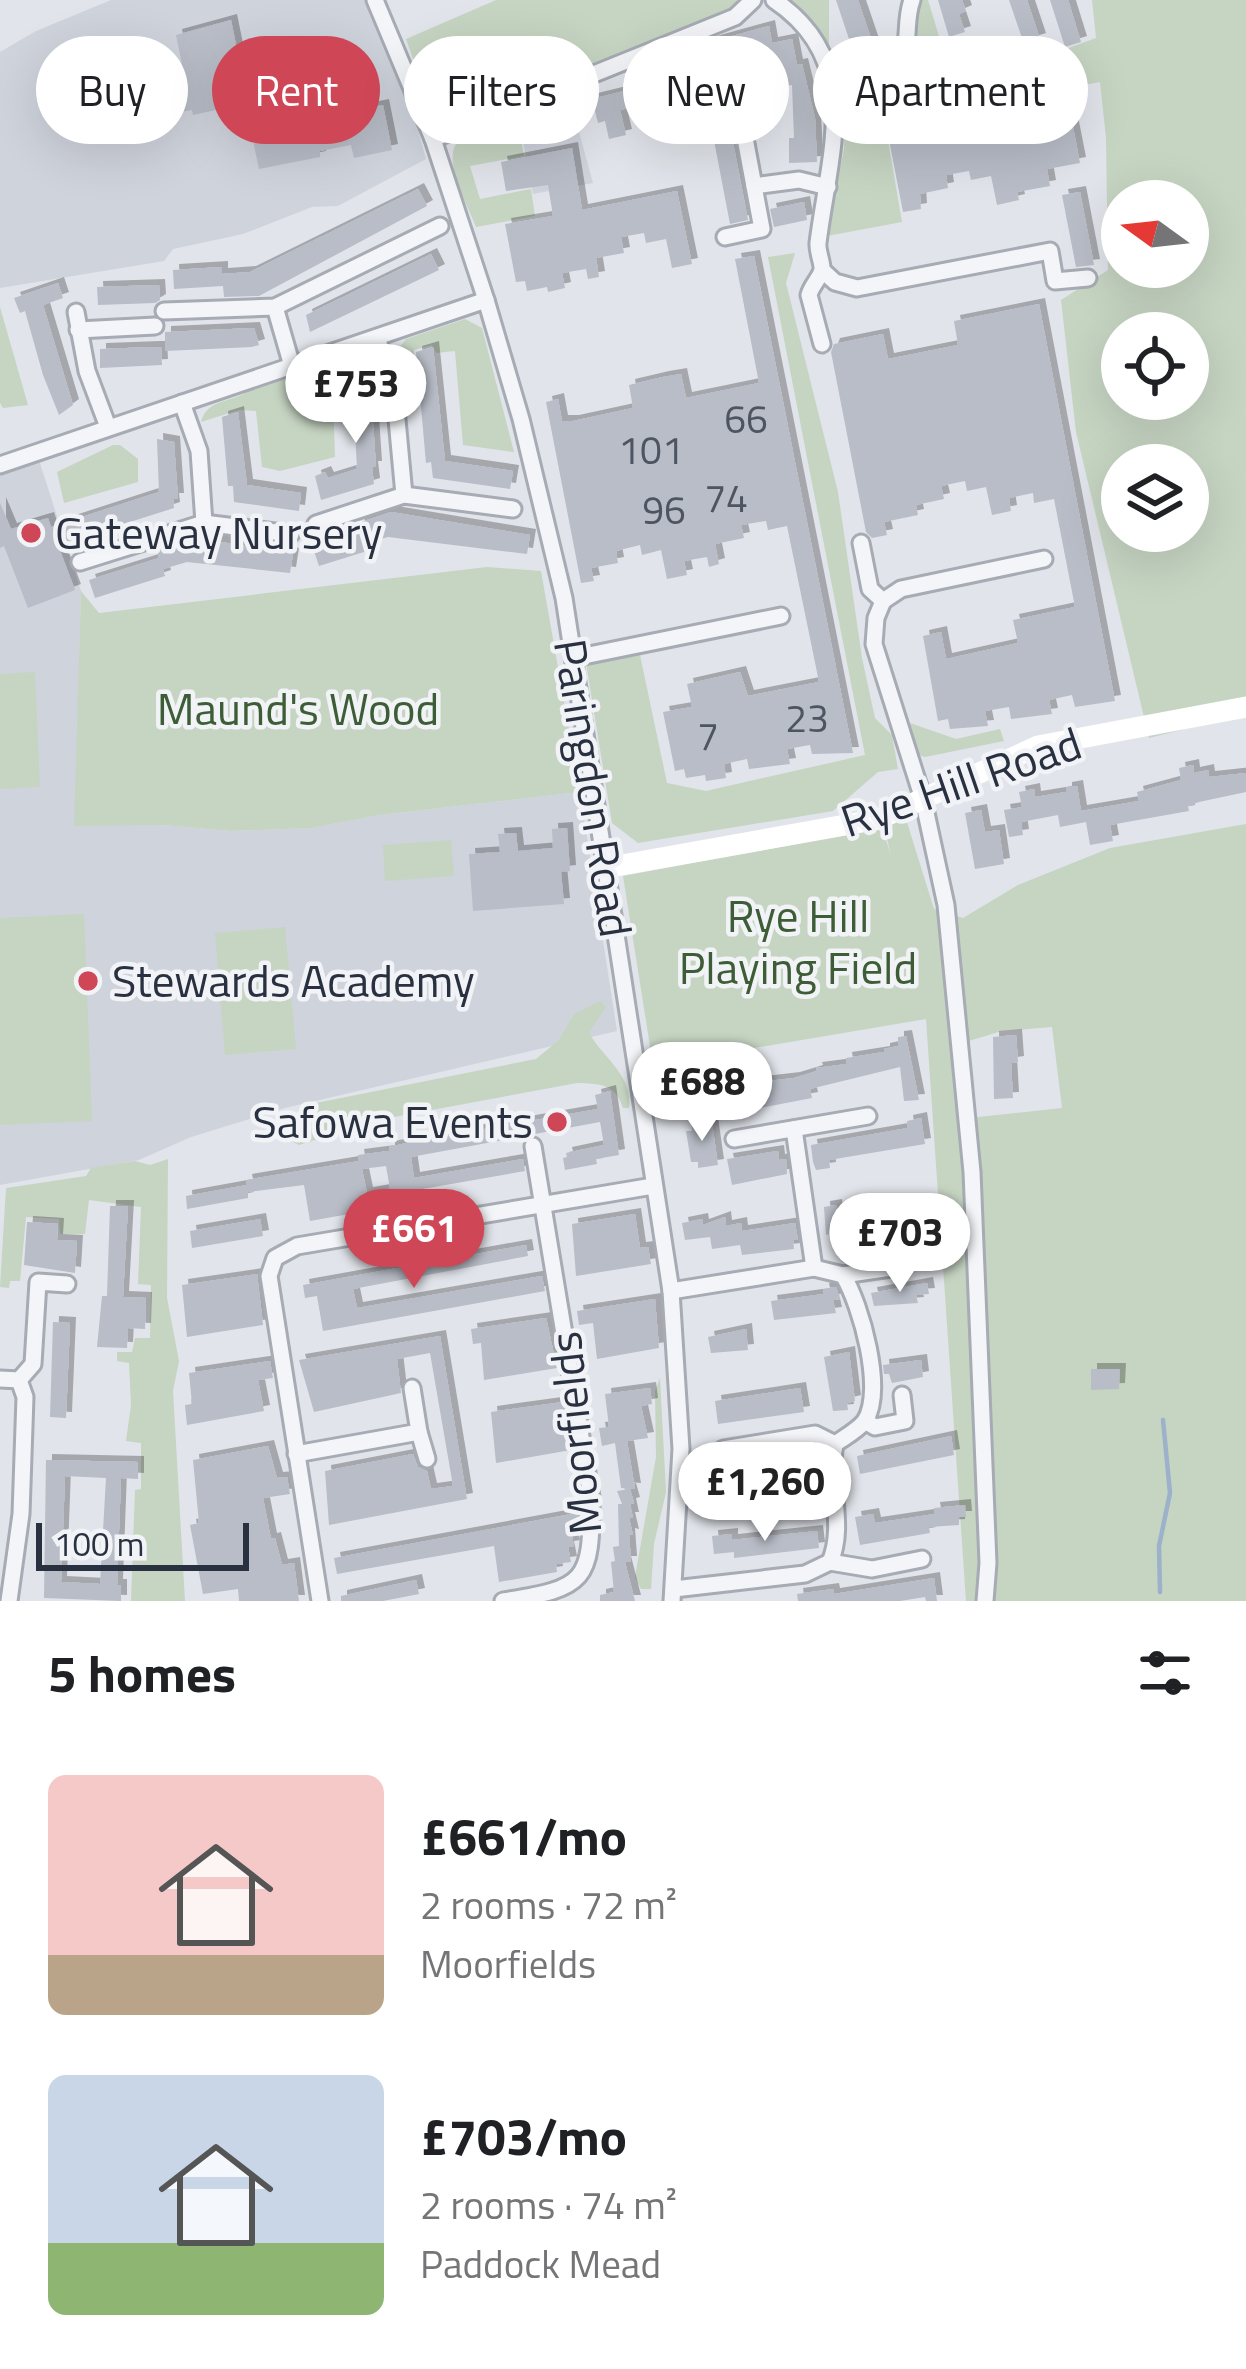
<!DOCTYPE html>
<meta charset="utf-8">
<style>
:root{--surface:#fff;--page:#f6f6f6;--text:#202124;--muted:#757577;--accent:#cf4657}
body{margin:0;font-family:"Titillium Web",sans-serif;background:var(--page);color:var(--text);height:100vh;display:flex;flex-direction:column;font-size:45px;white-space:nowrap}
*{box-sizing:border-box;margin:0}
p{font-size:39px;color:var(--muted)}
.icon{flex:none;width:66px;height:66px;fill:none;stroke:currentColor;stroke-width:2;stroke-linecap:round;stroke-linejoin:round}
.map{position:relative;height:1601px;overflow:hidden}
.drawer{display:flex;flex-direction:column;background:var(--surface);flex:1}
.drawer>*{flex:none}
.hud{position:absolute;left:36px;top:36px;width:1176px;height:108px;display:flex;gap:24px}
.needle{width:78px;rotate:285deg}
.controls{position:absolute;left:1101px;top:180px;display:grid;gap:24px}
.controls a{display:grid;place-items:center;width:108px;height:108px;border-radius:50%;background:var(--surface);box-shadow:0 12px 48px #0002;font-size:60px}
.scale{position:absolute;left:36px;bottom:30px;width:213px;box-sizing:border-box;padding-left:12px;border:6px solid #293141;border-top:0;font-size:33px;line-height:42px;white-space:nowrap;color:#293141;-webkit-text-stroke:9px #f1f3f7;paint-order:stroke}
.price{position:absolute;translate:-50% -102px;padding:0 27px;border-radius:42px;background:#fff;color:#222;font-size:39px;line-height:78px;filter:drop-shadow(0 3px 6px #0008)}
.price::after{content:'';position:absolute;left:50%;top:72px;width:36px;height:27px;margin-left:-18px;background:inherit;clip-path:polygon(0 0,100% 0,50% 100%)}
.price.active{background:var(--accent);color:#fff}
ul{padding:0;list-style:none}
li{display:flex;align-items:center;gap:36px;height:300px;padding:0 48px}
li span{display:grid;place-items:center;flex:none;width:336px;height:240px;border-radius:18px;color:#555}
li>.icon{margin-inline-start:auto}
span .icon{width:144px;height:144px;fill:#fffc;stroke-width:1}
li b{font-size:51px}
h2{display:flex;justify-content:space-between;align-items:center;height:144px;padding:0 48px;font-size:51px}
.tag{padding:0 42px;border-radius:54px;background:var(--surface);box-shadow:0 12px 48px #0002;font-size:42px;line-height:108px}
.tag.active{background:var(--accent);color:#fff}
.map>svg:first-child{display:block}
.built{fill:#cfd3dc}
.green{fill:#c6d4c2;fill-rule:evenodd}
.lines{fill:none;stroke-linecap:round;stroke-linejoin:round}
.stream{stroke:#9cb1ca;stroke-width:4.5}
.building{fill:#b8bdc7;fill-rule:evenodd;filter:url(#shadow)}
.street-casing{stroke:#a6abb4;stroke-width:21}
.street{stroke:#f4f5f8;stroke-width:15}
.secondary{stroke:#fff;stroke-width:21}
.poi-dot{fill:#cf4657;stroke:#f1f3f7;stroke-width:4.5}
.labels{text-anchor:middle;stroke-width:9;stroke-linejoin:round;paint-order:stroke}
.number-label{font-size:39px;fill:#4d5462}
.poi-label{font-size:45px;fill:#293141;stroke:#f1f3f7;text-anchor:start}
.park-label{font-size:45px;fill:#3d5d36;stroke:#f1f3f7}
.street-label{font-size:45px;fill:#293141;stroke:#f1f3f7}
</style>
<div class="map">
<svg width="1246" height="1601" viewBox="0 0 1246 1601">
<defs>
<filter id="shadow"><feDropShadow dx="6" dy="-6" stdDeviation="0" flood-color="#0004"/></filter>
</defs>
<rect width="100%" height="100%" fill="#e1e4ea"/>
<g class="built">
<polygon points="111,0 374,0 382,42 414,117 426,159 338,206 312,207 243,234 173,249 164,261 0,288 0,52 36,31"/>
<polygon points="573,110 593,183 533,194 520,125"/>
<polygon points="39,460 81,591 75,825 162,825 231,831 310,828 379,815 580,792 617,1031 285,1108 191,1137 139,1160 0,1185 0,475"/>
</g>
<g class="green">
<polygon points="496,0 741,0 726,12 641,48 448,123 433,117 406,39"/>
<polygon points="787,0 829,0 829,58 806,18"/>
<path d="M 919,0 L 928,0 L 942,46 L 1066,49 L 1096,38 L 1092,0 L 1246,0 L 1246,714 L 1149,738 L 1076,432 L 1061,300 L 1108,270 L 1106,138 L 1100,82 L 885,123 L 902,222 L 827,236 L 844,149 L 845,94 C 918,81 906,58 919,0 ZM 1122,201 L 1188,201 L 1188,267 L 1122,267 ZM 1122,333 L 1188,333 L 1188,399 L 1122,399 ZM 1122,465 L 1188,465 L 1188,531 L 1122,531 Z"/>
<path d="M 518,124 L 524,156 L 470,166 L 480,199 L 531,189 L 535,216 L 476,227 C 469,208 437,152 462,139 C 477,132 501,129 518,124 Z"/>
<polygon points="795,253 786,283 838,492 862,658 875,718 892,735 898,769 878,772 833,811 638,843 612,823 586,663 640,655 667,783 706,791 865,755 768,257"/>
<polygon points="0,307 28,405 3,408 0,403"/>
<polygon points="465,319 482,328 514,452 463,445 455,351 436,353 432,345 414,350 414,362 396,363 395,353 406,339"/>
<path d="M 332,368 L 335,457 L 280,471 L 262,467 L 256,411 L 239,410 L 201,422 C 208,395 238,405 253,386 Z"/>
<polygon points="113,445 120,445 138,459 138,482 64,503 57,472"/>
<polygon points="487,567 541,571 580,792 379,815 311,828 231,831 162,825 74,826 81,591 99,613"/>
<polygon points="35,672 40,787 0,789 0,674"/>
<polygon points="910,723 956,739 1000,729 1004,741 925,757 919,755"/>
<path d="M 906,819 L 934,909 L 963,918 L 1018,885 L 1110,848 L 1246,824 L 1246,1601 L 966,1601 L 926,1019 L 653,1065 L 623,876 L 882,828 L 891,855 L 883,823 ZM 1052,1027 L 1062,1108 L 969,1118 L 962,1043 L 1002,1031 Z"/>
<polygon points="451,840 454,876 385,881 383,845"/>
<polygon points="84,914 92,1121 0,1125 0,918"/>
<polygon points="285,927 296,1049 225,1055 215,933"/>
<path d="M 601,1001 L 606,1007 L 589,1033 C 604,1059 633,1075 629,1108 L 623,1108 C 615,1083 600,1084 577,1083 L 378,1120 L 299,1145 L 279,1135 L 298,1111 L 311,1104 L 536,1059 L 559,1040 L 574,1014 Z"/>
<polygon points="168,1159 167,1298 179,1361 173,1391 185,1601 131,1601 135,1490 141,1489 141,1443 126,1441 131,1405 129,1363 117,1361 117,1352 132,1352 135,1338 150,1338 151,1285 138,1284 141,1207 89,1200 85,1234 60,1234 59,1219 26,1217 20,1281 10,1281 9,1288 0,1287 6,1188 86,1176 91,1168 135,1161 150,1165"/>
<polygon points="660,1378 666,1492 654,1544 651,1589 641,1589 635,1577 656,1457 655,1391"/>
</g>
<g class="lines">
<polyline class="stream" points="1160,1592 1159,1546 1170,1493 1163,1420"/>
</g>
<g class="building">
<polygon points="836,0 858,0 878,59 858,66"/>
<polygon points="938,0 962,0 966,11 959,14 965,32 949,37"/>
<polygon points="1009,0 1027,0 1040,39 1024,44"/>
<polygon points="1050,0 1068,0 1081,42 1065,47"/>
<polygon points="231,20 248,103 193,115 192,110 170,114 167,98 188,94 176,35"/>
<polygon points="769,26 772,43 792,39 797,65 802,64 815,118 817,162 789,163 789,138 794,138 792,85 777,88 771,57 711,63 707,43"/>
<polygon points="677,78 682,99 676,101 681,120 664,124 658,101 620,110 626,135 609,139 605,121 598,123 592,99"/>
<polygon points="1058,91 1066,113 1070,112 1080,163 1047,169 1050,186 1017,192 1019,200 997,205 991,176 971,180 969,171 946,175 948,188 920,194 921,209 903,212 886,124"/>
<polygon points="383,105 392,150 354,158 351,145 320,151 320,157 259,169 248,117 264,120 325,108 327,116"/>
<polygon points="730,127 748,220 730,224 712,130"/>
<polygon points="572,148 582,210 677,191 692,264 672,268 666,239 646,243 644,233 621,237 624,253 596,258 599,277 588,279 586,269 562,273 565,288 548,292 547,287 527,291 525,281 516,282 505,224 553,216 548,185 506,191 501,162"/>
<polygon points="418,189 427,206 259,296 224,297 223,286 174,289 173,270 222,267 222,274 250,272"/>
<polygon points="1080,192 1094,265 1076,267 1062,195"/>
<polygon points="804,202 807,220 774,227 770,209"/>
<polygon points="431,254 439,270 310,332 306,315"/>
<polygon points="754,256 853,753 812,754 810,745 787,749 790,764 749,769 747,759 724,764 726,778 706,781 705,775 686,778 684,769 675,771 663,712 692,707 687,684 740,672 748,696 819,682 787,526 768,530 766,521 741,525 744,538 715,544 719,564 709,567 707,557 684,561 687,575 667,579 661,550 642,555 640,545 616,551 618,563 591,568 594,581 581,583 546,402 558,399 562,421 573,421 633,408 629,385 663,377 681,374 686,398 759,383 735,259"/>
<polygon points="58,283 63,298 43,305 73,405 59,415 43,375 25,311 20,313 14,298"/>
<polygon points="159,285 160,300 155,303 98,305 97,287"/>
<polygon points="1039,304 1115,701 1075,707 1072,695 1049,700 1052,714 1011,719 1009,707 985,711 988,726 950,729 948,719 938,721 923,636 941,632 946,659 1018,643 1013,620 1075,607 1054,499 1034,503 1033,493 1009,498 1011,511 992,515 986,487 967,491 965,481 941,486 944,499 916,505 918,515 884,522 887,535 872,538 866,532 831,352 834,344 883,334 888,359 958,345 954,321"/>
<polygon points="254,328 259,345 252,347 165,351 165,332"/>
<polygon points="154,347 161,347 162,365 100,368 100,349"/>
<polygon points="433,347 445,461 513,471 510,489 433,478 431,462 426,463 416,352"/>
<polygon points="352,374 370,377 376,467 372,467 374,484 321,500 315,476 325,472 328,478 357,469"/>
<polygon points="238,412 247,485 301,493 299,511 234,502 233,486 228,486 222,417"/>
<polygon points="157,439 174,442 178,499 173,499 174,508 58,545 75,590 28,608 4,546 0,548 0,503 11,529 48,518 51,527 159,492"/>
<polygon points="391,512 530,535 527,554 388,537 365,544 367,551 319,566 313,548 361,533 358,523"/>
<polygon points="197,538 293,554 290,573 187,562 163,569 165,576 95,598 89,580 159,558 157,550"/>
<polygon points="1193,765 1194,773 1208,770 1209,777 1246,773 1246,792 1199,802 1188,806 1189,811 1110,825 1113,841 1090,845 1086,822 1060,827 1058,815 1021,822 1023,835 1009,837 1004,810 1022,807 1019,792 1034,789 1035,797 1066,792 1066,788 1077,786 1081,811 1139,801 1137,792 1181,780 1179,768"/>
<polygon points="981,810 985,832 999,830 1004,864 975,869 965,813"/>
<polygon points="567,828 570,871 561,872 564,904 473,911 469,854 500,852 498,834 516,833 518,851 553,848 552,829"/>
<polygon points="1016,1035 1018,1062 1011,1063 1013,1098 994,1099 993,1037"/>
<polygon points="906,1036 919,1100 904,1101 900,1067 810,1089 812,1098 744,1111 728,1113 726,1098 704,1101 700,1077 722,1073 723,1086 794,1078 817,1071 816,1068 847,1064 846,1058 884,1052 884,1049 898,1046 898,1037"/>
<path d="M 610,1091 L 619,1155 L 596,1159 L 597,1164 L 565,1170 L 563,1158 L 567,1157 L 566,1153 L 604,1145 L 600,1122 L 411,1157 L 414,1178 L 523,1159 L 525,1171 L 411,1191 L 411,1195 L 393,1199 L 394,1206 L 310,1221 L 304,1185 L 248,1192 L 248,1198 L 187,1209 L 186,1196 L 247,1185 L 246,1180 L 359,1161 L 358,1155 L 389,1151 L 389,1147 L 416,1141 L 598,1109 L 595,1095 ZM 386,1166 L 390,1189 L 367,1193 L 362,1169 Z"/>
<polygon points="691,1118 704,1118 705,1123 712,1123 718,1165 698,1168 698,1162 691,1162 686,1131 692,1131"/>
<polygon points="921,1118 925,1144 829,1160 830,1168 816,1170 813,1162 811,1145 908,1128 907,1121"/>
<polygon points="778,1151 779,1160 786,1159 787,1174 732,1185 727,1159"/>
<polygon points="880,1204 883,1226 936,1217 938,1234 884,1242 883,1235 833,1241 832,1233 826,1235 824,1207 836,1205 837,1215 860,1214 859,1206"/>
<polygon points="110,1206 128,1206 123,1297 146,1298 145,1329 128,1328 127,1348 97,1347 102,1296 107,1296"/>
<polygon points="635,1214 640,1248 648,1247 651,1264 576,1276 572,1224"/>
<polygon points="725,1217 726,1226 741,1223 742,1231 795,1223 798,1240 793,1240 794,1249 742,1255 740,1245 712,1249 710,1237 685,1240 682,1223 702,1219 703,1225"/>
<polygon points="260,1219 263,1236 192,1248 190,1231"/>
<polygon points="27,1222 58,1224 57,1240 77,1241 75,1273 24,1265"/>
<polygon points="526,1245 528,1256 353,1289 357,1308 542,1276 545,1291 323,1331 317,1296 305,1298 303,1285"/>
<polygon points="257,1274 263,1325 187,1337 182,1285"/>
<polygon points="927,1283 929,1294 916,1295 918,1303 874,1306 871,1293"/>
<polygon points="836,1287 840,1299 833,1300 836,1313 774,1320 771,1301 824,1294 823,1289"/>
<polygon points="655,1299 659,1348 597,1359 593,1323 579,1325 577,1311"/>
<polygon points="546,1318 557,1368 484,1380 481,1343 473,1344 471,1329"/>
<polygon points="53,1322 70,1323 66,1418 50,1417"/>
<polygon points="746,1329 748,1350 711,1353 708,1337"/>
<polygon points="440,1336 467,1499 329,1525 325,1471 413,1454 418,1467 427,1471 431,1489 453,1486 430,1353 397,1359 401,1393 314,1412 299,1360"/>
<polygon points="849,1352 855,1401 847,1403 848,1410 833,1411 824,1357"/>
<polygon points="921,1360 923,1377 892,1383 889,1374 884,1374 883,1365"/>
<polygon points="270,1361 273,1378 258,1380 264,1411 187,1425 185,1405 192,1404 189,1373"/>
<polygon points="1091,1369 1120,1369 1119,1389 1091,1390"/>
<polygon points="650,1388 652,1404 641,1406 648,1438 627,1441 635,1489 621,1488 615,1443 602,1446 599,1428 609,1427 605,1394"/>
<polygon points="800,1388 804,1412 718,1424 715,1401"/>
<polygon points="563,1402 571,1450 496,1463 491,1412"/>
<polygon points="951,1436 954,1455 860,1474 857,1456"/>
<polygon points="268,1446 277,1478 287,1477 290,1494 263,1498 271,1539 275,1538 282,1565 294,1563 299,1601 239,1601 238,1589 203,1594 190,1525 199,1523 193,1460"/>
<polygon points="807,1456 810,1468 802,1469 804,1479 776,1482 775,1472 731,1481 729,1463 758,1458 759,1464"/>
<path d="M 46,1460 L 138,1462 L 138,1479 L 121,1478 L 117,1585 L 121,1585 L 121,1601 L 44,1598 ZM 65,1476 L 106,1478 L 100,1584 L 61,1582 Z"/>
<polygon points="630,1489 634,1503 630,1504 633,1518 629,1518 633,1535 629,1534 631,1562 625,1562 635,1601 600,1601 600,1595 614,1592 611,1562 615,1561 613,1547 619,1546 618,1504 622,1504 617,1491"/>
<polygon points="965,1505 966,1517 959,1517 959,1525 929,1527 930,1533 860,1545 855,1517 873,1514 875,1523 935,1514 934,1508"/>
<polygon points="577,1513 579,1530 571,1531 574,1546 568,1547 571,1562 556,1564 557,1572 499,1582 494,1546 337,1574 334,1558"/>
<polygon points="817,1531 819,1548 734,1558 734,1552 714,1554 712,1536 732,1534 732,1540"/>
<polygon points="934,1578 937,1601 926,1601 925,1597 900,1601 798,1601 797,1594 833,1589 834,1594"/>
<polygon points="416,1580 419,1594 383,1601 341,1601 341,1596"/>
</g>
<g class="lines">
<defs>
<g id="street">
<polyline points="375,0 433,139 486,300 521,419 564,598 671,1291 681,1449 672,1601"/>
<path d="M 774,0 C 865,61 829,153 818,243 C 817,251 823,264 822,270 C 820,278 811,286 809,295 L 822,344"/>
<path d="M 835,87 L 896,68 C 913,45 903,25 912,0"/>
<polyline points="741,119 742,124"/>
<polyline points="433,139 735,17 753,0"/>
<polyline points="754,186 799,180 828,187"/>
<polyline points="725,237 762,229 745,138"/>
<polyline points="822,270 835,282 857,288 1050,251 1055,281 1088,278"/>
<polyline points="275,307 292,366"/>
<polyline points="164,311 275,307 440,226"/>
<polyline points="76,312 87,371 108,427"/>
<polyline points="78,330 155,326"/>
<polyline points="377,338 394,387 404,495"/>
<polyline points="0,465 486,300"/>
<polyline points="204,523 291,534"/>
<polyline points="316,524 404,495 513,509"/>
<polyline points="861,543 870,589 883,601 876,618 874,644 923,799 946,905 972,1172 988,1563 985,1601"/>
<polyline points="80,562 204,523 199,451 182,403"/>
<polyline points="883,601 901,589 1044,559"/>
<polyline points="574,658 781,616"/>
<polyline points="794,1129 814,1268"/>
<polyline points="734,1139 868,1116"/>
<polyline points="843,1275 898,1267"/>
<path d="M 671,1291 L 814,1268 L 843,1275 C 861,1305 885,1390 865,1421 C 858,1430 845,1437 835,1444 C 827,1484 846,1525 830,1562 L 805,1574 L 674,1589"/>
<polyline points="0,1379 19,1380 25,1397 21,1514 9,1601"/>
<polyline points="19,1380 33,1364 38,1282 67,1284"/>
<polyline points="865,1421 875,1427 905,1421 902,1395"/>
<polyline points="419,1432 427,1459"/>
<polyline points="723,1449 815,1434 835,1444"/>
<polyline points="296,1454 419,1432 412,1388"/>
<polyline points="830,1562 872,1569 922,1559"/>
<polyline points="320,1601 269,1276 275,1258 297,1246 653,1186"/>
<path d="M 503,1601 C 586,1588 592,1582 591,1497 L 533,1146"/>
</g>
</defs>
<use href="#street" class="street-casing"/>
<use href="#street" class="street"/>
<polyline class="secondary" points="605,868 879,819 1038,746 1246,707"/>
</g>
<g class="poi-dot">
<circle cx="31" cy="533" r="12"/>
<circle cx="88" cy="981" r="12"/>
<circle cx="557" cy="1122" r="12"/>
</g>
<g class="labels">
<g class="number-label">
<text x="746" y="433">66</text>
<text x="651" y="464">101</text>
<text x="726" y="512">74</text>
<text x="664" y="524">96</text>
<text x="807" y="732">23</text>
<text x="708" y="750">7</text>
</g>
<g class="poi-label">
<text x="55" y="549">Gateway Nursery</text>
<text x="112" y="997">Stewards Academy</text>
<text x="533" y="1138" text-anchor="end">Safowa Events</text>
</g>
<g class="park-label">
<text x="298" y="725">Maund's Wood</text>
<text x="798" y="932">Rye Hill<tspan x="798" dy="52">Playing Field</tspan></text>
</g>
<g class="street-label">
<text transform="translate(961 782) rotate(-19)" y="16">Rye Hill Road</text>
<text transform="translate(593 788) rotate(81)" y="16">Paringdon Road</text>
<text transform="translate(575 1433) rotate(-96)" y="16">Moorfields</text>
</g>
</g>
</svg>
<div class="controls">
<a><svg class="needle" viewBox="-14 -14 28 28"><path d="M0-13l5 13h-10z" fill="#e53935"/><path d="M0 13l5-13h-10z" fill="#757577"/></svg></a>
<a><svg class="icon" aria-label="locate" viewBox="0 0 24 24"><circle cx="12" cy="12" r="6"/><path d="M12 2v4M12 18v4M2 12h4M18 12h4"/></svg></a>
<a><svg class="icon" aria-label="layers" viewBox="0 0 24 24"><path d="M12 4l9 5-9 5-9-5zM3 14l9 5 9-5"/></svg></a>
</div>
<div class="scale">100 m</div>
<b class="price" style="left:356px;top:446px">£753</b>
<b class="price" style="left:702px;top:1144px">£688</b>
<b class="price active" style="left:414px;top:1291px">£661</b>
<b class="price" style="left:900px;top:1295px">£703</b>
<b class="price" style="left:765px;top:1544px">£1,260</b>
<div class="hud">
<a class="tag">Buy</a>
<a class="tag active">Rent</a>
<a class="tag">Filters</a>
<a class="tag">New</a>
<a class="tag">Apartment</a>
</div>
</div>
<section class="drawer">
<h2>5 homes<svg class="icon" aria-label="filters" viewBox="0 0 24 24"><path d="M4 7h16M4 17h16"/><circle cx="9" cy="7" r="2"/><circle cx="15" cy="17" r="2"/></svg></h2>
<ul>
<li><span style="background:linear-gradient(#f6c9c9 75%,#b9a48a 0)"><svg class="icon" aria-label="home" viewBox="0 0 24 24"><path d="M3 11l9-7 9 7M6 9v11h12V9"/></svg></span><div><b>£661/mo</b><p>2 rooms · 72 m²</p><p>Moorfields</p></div></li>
<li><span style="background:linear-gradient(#c9d6e8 70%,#8fb573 0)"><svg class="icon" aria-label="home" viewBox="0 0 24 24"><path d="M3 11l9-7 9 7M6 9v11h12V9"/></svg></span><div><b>£703/mo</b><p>2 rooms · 74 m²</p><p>Paddock Mead</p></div></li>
</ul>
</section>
